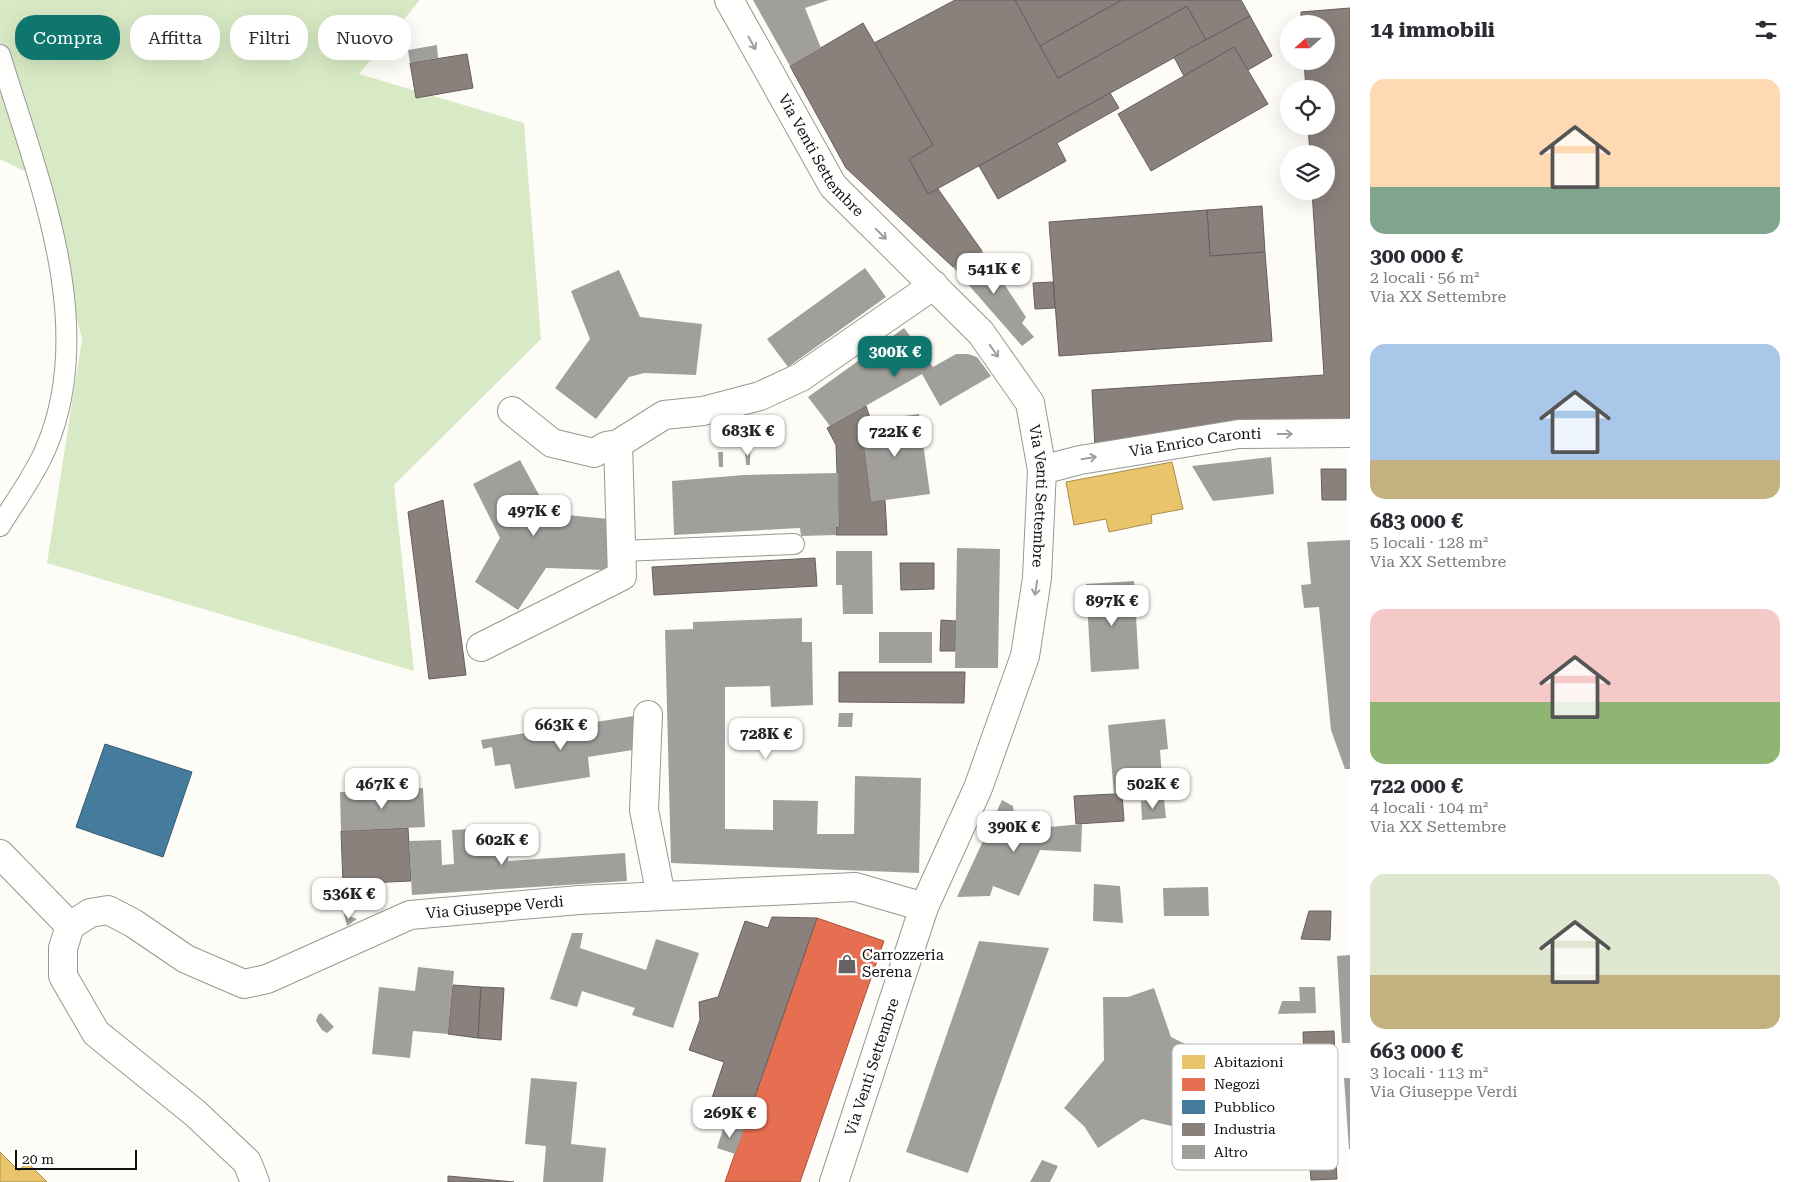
<!DOCTYPE html>
<html lang="it">
<meta charset="utf-8">
<style>
:root{--surface:#fff;--page:#f2f2f3;--text:#2b2b33;--muted:#7c7c81;--accent:#0f766e}
body{margin:0;font-family:"Roboto Serif",serif;background:var(--page);color:var(--text);height:100vh;display:flex;flex-direction:column;font-size:19px;white-space:nowrap}
*{box-sizing:border-box;margin:0}
p{font-size:16px;color:var(--muted)}
.icon{flex:none;width:28px;height:28px;fill:none;stroke:currentColor;stroke-width:2;stroke-linecap:round;stroke-linejoin:round}
.map{position:relative;flex:1;overflow:hidden}
.panel{display:flex;flex-direction:column;background:var(--surface);width:450px}
.panel>*{flex:none}
.hud{position:absolute;left:15px;top:15px;width:475px;height:45px;display:flex;gap:10px}
.needle{width:32px;rotate:249deg}
.buttons{position:absolute;left:1280px;top:15px;display:grid;gap:10px}
.buttons a{display:grid;place-items:center;width:55px;height:55px;border-radius:50%;background:var(--surface);box-shadow:0 5px 20px #0002;font-size:25px}
.scale{position:absolute;left:15px;bottom:12px;width:122px;box-sizing:border-box;padding-left:5px;border:2px solid #111;border-top:0;font-size:14px;line-height:18px;white-space:nowrap;color:#111;-webkit-text-stroke:4px #fff;paint-order:stroke}
.price{position:absolute;translate:-50% -42px;padding:0 11px;border-radius:10px;background:#fff;color:#222;font-size:16px;line-height:32px;filter:drop-shadow(0 1px 2px #0008)}
.price::after{content:'';position:absolute;left:50%;top:30px;width:15px;height:11px;margin-left:-8px;background:inherit;clip-path:polygon(0 0,100% 0,50% 100%)}
.price.active{background:var(--accent);color:#fff}
ul{padding:0;list-style:none}
li{display:grid;align-content:center;gap:10px;height:265px;padding:0 20px}
li span{display:grid;place-items:center;height:155px;border-radius:15px;color:#555}
li>.icon{margin-inline-start:auto}
span .icon{width:90px;height:90px;fill:#fffc;stroke-width:1}
li b{font-size:21px}
h2{display:flex;justify-content:space-between;align-items:center;height:60px;padding:0 20px;font-size:21px}
.chip{padding:0 18px;border-radius:20px;background:var(--surface);box-shadow:0 5px 20px #0002;font-size:18px;line-height:45px}
.chip.active{background:var(--accent);color:#fff}
main{display:flex;flex:1;min-height:0}
.map>svg:first-child{display:block}
.forest{fill:#d8eac5}
.homes{fill:#e9c46a;stroke:#a88e4f}
.shops{fill:#e76f51;stroke:#a7533e}
.public{fill:#457b9d;stroke:#355b73}
.industry{fill:#8a817c;stroke:#665f5c}
.building{fill:#a19f9c}
.lines{fill:none;stroke-linecap:round;stroke-linejoin:round}
.service-casing{stroke:#979795;stroke-width:22}
.minor-casing{stroke:#979795;stroke-width:30}
.tertiary-casing{stroke:#979795;stroke-width:30}
.service{stroke:#fffffe;stroke-width:20}
.minor{stroke:#fffffe;stroke-width:28}
.tertiary{stroke:#fffffe;stroke-width:28}
.oneway{stroke:#a0a09f}
.labels{text-anchor:middle;stroke-width:5;stroke-linejoin:round;paint-order:stroke}
.street-label{font-size:15px;fill:#111;stroke:#fff}
.poi-label{font-size:15px;fill:#111;stroke:#fff;text-anchor:start}
.key{fill:#fff;stroke:#b8b8b8;stroke-width:1}
.key-label{font-size:14px;fill:#111}
</style>
<main>
<div class="map">
<svg width="1350" height="1182" viewBox="0 0 1350 1182">
<rect width="100%" height="100%" fill="#fdfcf7"/>
<polygon class="forest" points="0,0 420,0 359,74 524,123 541,339 394,485 414,671 47,563 82,339 42,180 0,159"/>
<g class="homes">
<polygon points="1172,462 1183,509 1151,515 1152,523 1109,532 1106,519 1074,525 1066,482"/>
<polygon points="0,1152 19,1171 27,1162 47,1182 0,1182"/>
</g>
<polygon class="shops" points="817,918 884,941 800,1182 725,1182"/>
<polygon class="public" points="105,744 192,772 163,857 76,827"/>
<g class="industry">
<polygon points="955,0 1015,0 1058,78 1187,6 1206,40 928,194 909,159 933,145 874,43"/>
<polygon points="1015,0 1122,0 1040,46"/>
<polygon points="1122,0 1241,0 1250,16 1206,40 1187,6 1058,78 1040,46"/>
<polygon points="1350,8 1350,427 1095,448 1092,390 1324,375 1312,191 1326,191 1326,154 1310,154 1308,126 1326,126 1326,89 1306,89 1304,61 1326,61 1326,24 1301,24 1301,12"/>
<polygon points="1250,16 1272,56 1248,70 1234,47 1184,76 1174,57"/>
<polygon points="863,23 933,145 909,159 928,194 938,189 982,251 953,267 846,168 790,66"/>
<polygon points="1234,47 1268,104 1151,171 1118,114"/>
<polygon points="467,54 473,88 416,98 410,63"/>
<polygon points="1110,93 1119,108 1057,143 1066,161 998,199 979,166"/>
<polygon points="1262,206 1265,252 1210,256 1207,210"/>
<polygon points="1207,210 1210,256 1265,252 1272,341 1059,356 1049,222"/>
<polygon points="1053,282 1055,308 1035,309 1033,283"/>
<polygon points="866,406 871,421 861,422 871,502 885,500 887,535 836,535 836,527 839,527 836,445 827,428"/>
<polygon points="1321,469 1346,469 1346,500 1322,500"/>
<polygon points="443,500 466,675 429,679 408,512"/>
<polygon points="815,558 817,586 654,595 652,567"/>
<polygon points="900,563 934,563 934,589 901,590"/>
<polygon points="941,620 956,621 955,651 940,651"/>
<polygon points="839,672 965,672 964,703 839,702"/>
<polygon points="1114,794 1122,794 1124,821 1076,824 1074,796"/>
<polygon points="408,828 411,881 343,884 341,831"/>
<polygon points="1309,911 1331,911 1330,940 1301,939"/>
<polygon points="772,917 817,918 750,1111 712,1098 724,1062 689,1050 700,1020 699,1002 718,997 745,921 768,928"/>
<polygon points="453,985 481,987 478,1038 448,1034"/>
<polygon points="481,987 504,988 501,1040 478,1038"/>
<polygon points="1334,1031 1335,1060 1304,1062 1303,1032"/>
<polygon points="1329,1156 1330,1164 1336,1163 1337,1179 1311,1180 1309,1157"/>
<polygon points="448,1176 514,1182 448,1182"/>
</g>
<g class="building">
<polygon points="753,0 829,0 805,8 821,48 790,66"/>
<polygon points="437,45 438,58 410,63 408,50"/>
<polygon points="982,251 1026,317 1022,323 1034,337 1022,346 953,267"/>
<polygon points="865,268 886,297 788,367 767,339"/>
<polygon points="619,270 640,317 702,324 696,375 644,373 629,377 596,419 555,388 590,339 571,291"/>
<polygon points="904,328 933,367 956,354 968,354 977,357 991,376 940,406 922,374 830,426 808,397"/>
<polygon points="919,414 930,494 871,502 861,422"/>
<polygon points="745,450 750,450 750,465 746,465"/>
<polygon points="718,452 723,452 723,467 719,467"/>
<polygon points="1271,457 1274,494 1213,501 1192,466"/>
<polygon points="520,460 545,506 557,514 609,519 607,570 546,568 518,610 475,582 500,538 473,484"/>
<polygon points="838,473 839,527 836,527 836,535 801,536 800,528 674,535 672,481 744,475"/>
<polygon points="1350,540 1350,769 1345,769 1331,730 1319,607 1304,608 1301,585 1311,584 1307,542"/>
<polygon points="957,548 1000,549 998,668 955,668"/>
<polygon points="836,551 872,551 873,614 843,614 842,585 836,585"/>
<polygon points="1134,581 1139,669 1091,672 1086,584"/>
<polygon points="802,618 802,642 812,642 813,705 771,707 770,686 725,687 725,829 773,830 773,800 818,801 817,834 854,834 855,776 921,778 919,873 671,863 665,630 693,629 693,622"/>
<rect x="879" y="632" width="53" height="31"/>
<polygon points="839,713 853,713 852,727 838,727"/>
<polygon points="634,716 639,749 588,757 590,777 515,789 510,764 495,766 492,747 483,749 481,740"/>
<polygon points="1165,719 1168,749 1160,750 1163,790 1114,794 1108,725"/>
<polygon points="423,788 425,827 341,831 340,792"/>
<polygon points="1164,799 1166,818 1142,820 1141,801"/>
<polygon points="1002,800 1013,806 1016,830 1082,824 1081,852 1040,850 1019,896 993,886 990,896 957,897"/>
<polygon points="505,827 508,861 625,853 627,881 412,895 409,841 441,840 442,865 454,864 452,830"/>
<polygon points="1094,884 1120,886 1123,923 1093,921"/>
<polygon points="1208,887 1209,916 1164,916 1163,888"/>
<polygon points="344,914 357,919 347,926"/>
<polygon points="572,933 583,933 580,948 646,970 656,939 699,953 673,1028 632,1015 635,1008 582,991 577,1007 550,999"/>
<polygon points="979,941 1049,948 968,1173 906,1152"/>
<polygon points="1350,955 1350,1043 1342,1043 1337,956"/>
<polygon points="418,967 454,971 448,1034 413,1031 410,1058 372,1054 379,987 415,991"/>
<polygon points="1299,987 1315,987 1316,1013 1278,1014 1282,1001 1300,1001"/>
<polygon points="1154,988 1171,1037 1226,1064 1210,1096 1201,1133 1142,1119 1098,1148 1084,1126 1064,1108 1104,1060 1103,997 1128,997"/>
<polygon points="321,1013 334,1027 327,1033 322,1030 316,1021 318,1015"/>
<polygon points="531,1078 577,1082 571,1144 606,1148 603,1182 543,1182 546,1146 525,1144"/>
<polygon points="1344,1078 1350,1078 1350,1149 1349,1149"/>
<polygon points="725,1123 744,1130 735,1154 717,1148"/>
<polygon points="1042,1160 1058,1166 1050,1182 1030,1182"/>
</g>
<g class="lines">
<defs>
<g id="service">
<path d="M 0,55 C 37,176 99,324 46,448 C 35,475 15,501 0,526"/>
<polyline points="621,551 794,544"/>
</g>
<g id="minor">
<polyline points="512,411 552,443 594,453 606,446 618,444 664,415 703,411 760,396 801,377 934,285"/>
<path id="s1" d="M 1042,470 L 1080,460 L 1239,434 L 1350,433"/>
<polyline points="481,647 622,576 618,444"/>
<polyline points="648,715 644,810 661,896"/>
<polyline points="0,854 70,926"/>
<path id="s2" d="M 255,1182 L 247,1162 L 195,1113 L 96,1033 L 63,976 L 63,948 L 70,926 L 90,913 L 108,910 L 133,923 L 186,959 L 244,984 L 267,979 L 410,915 L 579,900 L 855,887 L 924,907"/>
</g>
<g id="tertiary">
<path id="s3" d="M 729,0 L 833,186 L 981,333 L 1030,403 L 1042,470 L 1037,578 L 1025,656 L 978,788 L 924,907 L 834,1182"/>
</g>
</defs>
<use href="#service" class="service-casing"/>
<use href="#minor" class="minor-casing"/>
<use href="#tertiary" class="tertiary-casing"/>
<use href="#service" class="service"/>
<use href="#minor" class="minor"/>
<use href="#tertiary" class="tertiary"/>
</g>
<defs><path id="oneway-shaft" d="M-6 0H5M1.5-3L5.5 0L1.5 3" fill="none" stroke-width="1.6" stroke-linecap="round" stroke-linejoin="round" transform="scale(1.25)"/></defs>
<g class="oneway">
<use href="#oneway-shaft" transform="translate(752 43) rotate(61)"/>
<use href="#oneway-shaft" transform="translate(881 234) rotate(45)"/>
<use href="#oneway-shaft" transform="translate(994 351) rotate(55)"/>
<use href="#oneway-shaft" transform="translate(1285 434)"/>
<use href="#oneway-shaft" transform="translate(1089 458) rotate(-9)"/>
<use href="#oneway-shaft" transform="translate(1036 588) rotate(99)"/>
</g>
<defs>
<symbol id="shop-bare" viewBox="-9 -9 18 18"><path d="M-5-2.5h2.3a2.7 3.5 0 0 1 5.4 0H5L5.5 6h-11ZM-1.5-2.5h3a1.5 2.3 0 0 0-3 0Z" fill="#646362" stroke="#fff" stroke-width="2.5" paint-order="stroke"/></symbol>
</defs>
<g fill-rule="evenodd">
<use href="#shop-bare" x="833" y="950" width="28" height="28"/>
</g>
<g class="labels">
<g class="street-label">
<text dy="5" stroke="none"><textPath href="#s3" startOffset="181">Via Venti Settembre</textPath></text>
<text dy="5" stroke="none"><textPath href="#s1" startOffset="156">Via Enrico Caronti</textPath></text>
<text dy="5" stroke="none"><textPath href="#s3" startOffset="601">Via Venti Settembre</textPath></text>
<text dy="5" stroke="none"><textPath href="#s2" startOffset="800">Via Giuseppe Verdi</textPath></text>
<text transform="translate(872 1067) rotate(-72)" y="5">Via Venti Settembre</text>
</g>
<g class="poi-label">
<text x="862" y="960">Carrozzeria<tspan x="862" dy="17">Serena</tspan></text>
</g>
</g>
<rect x="1172" y="1044" width="166" height="126" rx="8" class="key"/>
<rect x="1182" y="1055" width="23" height="14" fill="#e9c46a"/>
<rect x="1182" y="1078" width="23" height="13" fill="#e76f51"/>
<rect x="1182" y="1100" width="23" height="14" fill="#457b9d"/>
<rect x="1182" y="1123" width="23" height="13" fill="#8a817c"/>
<rect x="1182" y="1145" width="23" height="14" fill="#a19f9c"/>
<g class="key-label">
<text x="1214" y="1067">Abitazioni</text>
<text x="1214" y="1089">Negozi</text>
<text x="1214" y="1112">Pubblico</text>
<text x="1214" y="1134">Industria</text>
<text x="1214" y="1157">Altro</text>
</g>
</svg>
<div class="buttons">
<a><svg class="needle" viewBox="-14 -14 28 28"><path d="M0-13l5 13h-10z" fill="#e53935"/><path d="M0 13l5-13h-10z" fill="#7c7c81"/></svg></a>
<a><svg class="icon" aria-label="locate" viewBox="0 0 24 24"><circle cx="12" cy="12" r="6"/><path d="M12 2v4M12 18v4M2 12h4M18 12h4"/></svg></a>
<a><svg class="icon" aria-label="layers" viewBox="0 0 24 24"><path d="M12 4l9 5-9 5-9-5zM3 14l9 5 9-5"/></svg></a>
</div>
<div class="scale">20 m</div>
<b class="price" style="left:994px;top:295px">541K €</b>
<b class="price active" style="left:895px;top:378px">300K €</b>
<b class="price" style="left:748px;top:457px">683K €</b>
<b class="price" style="left:895px;top:458px">722K €</b>
<b class="price" style="left:534px;top:537px">497K €</b>
<b class="price" style="left:1112px;top:627px">897K €</b>
<b class="price" style="left:561px;top:751px">663K €</b>
<b class="price" style="left:766px;top:760px">728K €</b>
<b class="price" style="left:382px;top:810px">467K €</b>
<b class="price" style="left:1153px;top:810px">502K €</b>
<b class="price" style="left:1014px;top:853px">390K €</b>
<b class="price" style="left:502px;top:866px">602K €</b>
<b class="price" style="left:349px;top:920px">536K €</b>
<b class="price" style="left:730px;top:1139px">269K €</b>
<div class="hud">
<a class="chip active">Compra</a>
<a class="chip">Affitta</a>
<a class="chip">Filtri</a>
<a class="chip">Nuovo</a>
</div>
</div>
<section class="panel">
<h2>14 immobili<svg class="icon" aria-label="filters" viewBox="0 0 24 24"><path d="M4 7h16M4 17h16"/><circle cx="9" cy="7" r="2"/><circle cx="15" cy="17" r="2"/></svg></h2>
<ul>
<li><span style="background:linear-gradient(#ffd9b3 70%,#7fa58c 0)"><svg class="icon" aria-label="home" viewBox="0 0 24 24"><path d="M3 11l9-7 9 7M6 9v11h12V9"/></svg></span><div><b>300 000 €</b><p>2 locali · 56 m²</p><p>Via XX Settembre</p></div></li>
<li><span style="background:linear-gradient(#a9c7e8 75%,#c2b280 0)"><svg class="icon" aria-label="home" viewBox="0 0 24 24"><path d="M3 11l9-7 9 7M6 9v11h12V9"/></svg></span><div><b>683 000 €</b><p>5 locali · 128 m²</p><p>Via XX Settembre</p></div></li>
<li><span style="background:linear-gradient(#f6c9c9 60%,#8fb573 0)"><svg class="icon" aria-label="home" viewBox="0 0 24 24"><path d="M3 11l9-7 9 7M6 9v11h12V9"/></svg></span><div><b>722 000 €</b><p>4 locali · 104 m²</p><p>Via XX Settembre</p></div></li>
<li><span style="background:linear-gradient(#dfe7d0 65%,#c2b280 0)"><svg class="icon" aria-label="home" viewBox="0 0 24 24"><path d="M3 11l9-7 9 7M6 9v11h12V9"/></svg></span><div><b>663 000 €</b><p>3 locali · 113 m²</p><p>Via Giuseppe Verdi</p></div></li>
</ul>
</section>
</main>
